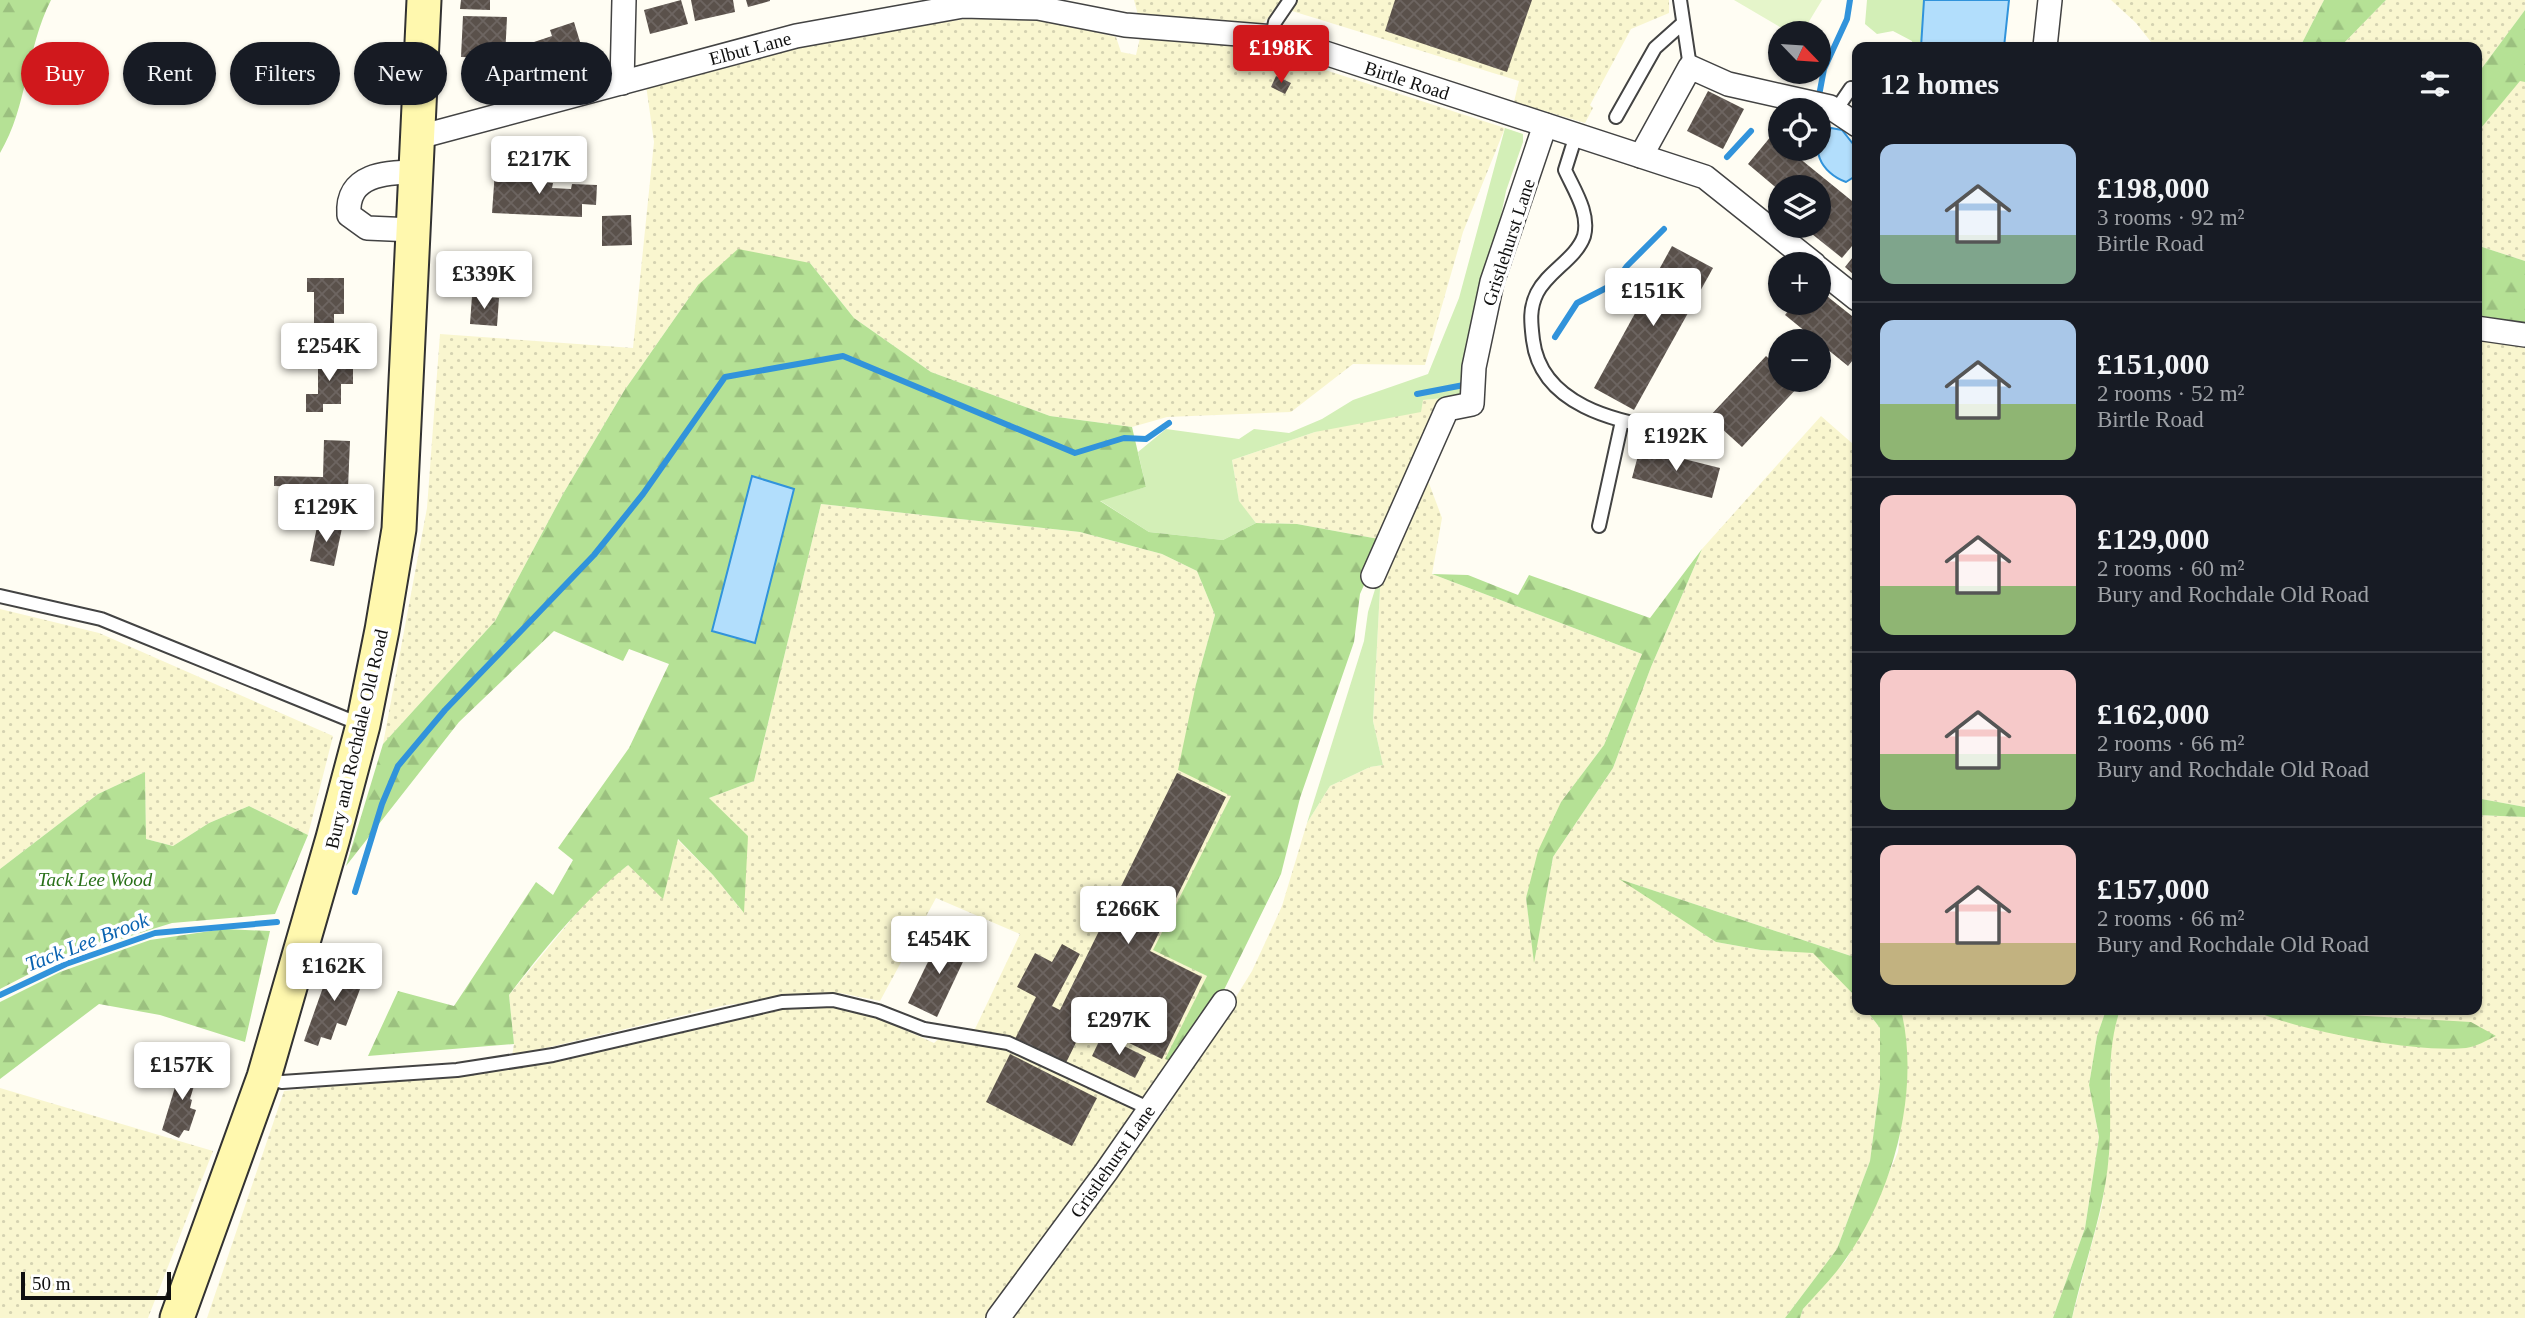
<!DOCTYPE html>
<meta charset="utf-8">
<style>
:root{--surface:#171b24;--page:#20242c;--text:#f1f3f6;--muted:#9ea1a6;--line:#363941;--accent:#d0181c}
body{margin:0;font-family:Georgia,serif;background:var(--page);color:var(--text);height:100vh;display:flex;flex-direction:column;font-size:26px;white-space:nowrap}
*{box-sizing:border-box;margin:0}
p{font-size:23px;color:var(--muted)}
.icon{flex:none;width:38px;height:38px;fill:none;stroke:currentColor;stroke-width:2;stroke-linecap:round;stroke-linejoin:round}
.map{position:relative;flex:1;overflow:hidden}
.sheet{position:absolute;left:1852px;top:42px;width:630px;height:973px;display:flex;flex-direction:column;background:var(--surface);border-radius:14px;box-shadow:0 2px 5px #0004}
.sheet>*{flex:none}
.banner{position:absolute;left:21px;top:42px;width:665px;height:63px;display:flex;gap:14px}
.needle{width:46px;rotate:115deg}
.buttons{position:absolute;left:1768px;top:21px;display:grid;gap:14px}
.buttons a{display:grid;place-items:center;width:63px;height:63px;border-radius:50%;background:var(--surface);box-shadow:0 2px 5px #0004;font-size:35px}
.scale{position:absolute;left:21px;bottom:18px;width:150px;box-sizing:border-box;padding-left:7px;border:4px solid #101010;border-top:0;font-size:19px;line-height:24px;white-space:nowrap;color:#101010;-webkit-text-stroke:5px #fff;paint-order:stroke}
.price{position:absolute;translate:-50% -60px;padding:0 16px;border-radius:7px;background:#fff;color:#222;font-size:23px;line-height:46px;filter:drop-shadow(0 2px 4px #0008)}
.price::after{content:'';position:absolute;left:50%;top:42px;width:21px;height:16px;margin-left:-10px;background:inherit;clip-path:polygon(0 0,100% 0,50% 100%)}
.price.selected{background:var(--accent);color:#fff}
ul{padding:0;list-style:none}
li{display:flex;align-items:center;gap:21px;height:175px;padding:0 28px}
li+li{border-top:2px solid var(--line)}
li span{display:grid;place-items:center;flex:none;width:196px;height:140px;border-radius:14px;color:#555}
li>.icon{margin-inline-start:auto}
span .icon{width:84px;height:84px;fill:#fffc;stroke-width:1}
li b{font-size:30px}
h2{display:flex;justify-content:space-between;align-items:center;height:84px;padding:0 28px;font-size:30px}
.tag{padding:0 24px;border-radius:32px;background:var(--surface);box-shadow:0 2px 5px #0004;font-size:24px;line-height:63px}
.tag.selected{background:var(--accent);color:#fff}
.map>svg:first-child{display:block}
.farmland{fill:url(#farmland-dots)}
.grass{fill:#d3efb7}
.forest{fill:url(#forest-firs)}
.pitch{fill:#e5f5ca}
.water{fill:#b2defc;stroke:#3193db;stroke-width:2}
.lines{fill:none;stroke-linecap:round;stroke-linejoin:round}
.stream{stroke:#3193db;stroke-width:6}
.building{fill:url(#building-cross-hatch)}
.lane-casing{stroke:#434343;stroke-width:16}
.street-casing{stroke:#434343;stroke-width:26}
.secondary-casing{stroke:#323232;stroke-width:37}
.lane{stroke:#fff;stroke-width:12}
.street{stroke:#fff;stroke-width:23}
.secondary{stroke:#fff8ae;stroke-width:33}
.labels{text-anchor:middle;stroke-width:7;stroke-linejoin:round;paint-order:stroke}
.street-label{font-size:19px;fill:#101010;stroke:#fff}
.park-label{font-size:19px;font-style:italic;fill:#287018;stroke:#fff}
.water-label{font-size:21px;font-style:italic;fill:#0a63b1;stroke:#fff}
</style>
<div class="map">
<svg width="2525" height="1318" viewBox="0 0 2525 1318">
<defs>
<pattern id="farmland-dots" width="8" height="8" patternUnits="userSpaceOnUse" patternTransform="scale(1.75)"><rect width="8" height="8" fill="#f9f6cf"/><path d="M2 2h.1M6 6h.1" fill="none" stroke="#d4d2b1" stroke-width="1.8" stroke-linecap="round"/></pattern>
<pattern id="forest-firs" width="22" height="20" patternUnits="userSpaceOnUse" patternTransform="scale(1.75)"><rect width="22" height="20" fill="#b5e195"/><path d="M5 1l3.5 6h-7zM16 11l3.5 6h-7z" fill="#9bc07f"/></pattern>
<pattern id="building-cross-hatch" width="8" height="8" patternUnits="userSpaceOnUse" patternTransform="scale(1.75)"><rect width="8" height="8" fill="#5a514b"/><path d="M0 0l8 8M0 8l8-8" fill="none" stroke="#6d6561"/></pattern>
</defs>
<rect width="100%" height="100%" fill="#fffdf3"/>
<g class="farmland">
<polygon points="1134,0 1669,0 1669,13 1631,29 1590,105 1593,108 1585,123 1514,102 1519,81 1292,11 1277,9 1260,26 1138,15"/>
<polygon points="2111,0 2324,0 2300,47 2155,47 2136,23"/>
<polygon points="2386,0 2525,0 2525,10 2476,76 2476,47 2340,47"/>
<polygon points="1035,18 1116,37 1121,52 1136,55 1140,38 1231,43 1316,67 1505,128 1463,232 1425,365 1353,364 1291,412 1167,417 1132,427 1050,416 931,372 854,318 810,263 698,285 624,391 563,494 495,621 383,744 427,508 440,334 633,348 654,142 646,85 821,41 965,19"/>
<polygon points="2520,80 2525,82 2525,261 2476,245 2476,134"/>
<polygon points="2476,337 2525,344 2525,807 2476,798"/>
<polygon points="1443,398 1384,540 1297,524 1256,523 1239,502 1232,460 1315,432 1423,400"/>
<polygon points="1821,416 1853,444 1857,439 1857,958 1622,880 1716,942 1761,950 1813,952 1851,990 1857,998 1857,1010 1866,1010 1880,1028 1880,1083 1870,1161 1837,1249 1785,1318 1010,1318 1165,1111 1252,971 1282,906 1307,823 1330,786 1370,767 1383,765 1373,721 1381,570 1427,478 1442,518 1432,574 1642,654 1604,745 1561,802 1526,898 1534,960 1553,857 1613,768 1651,667 1702,549"/>
<polygon points="821,504 1080,532 1162,554 1197,571 1215,615 1196,684 1231,796 1154,950 1207,976 1166,1058 1174,1062 990,1318 207,1318 284,1091 509,1068 739,1015 812,1005 845,1008 872,1015 934,1043 950,1029 975,1029 1020,934 936,898 880,1001 840,993 726,1005 512,1056 514,1044 509,995 594,892 628,865 663,898 677,839 713,875 743,912 709,798 754,781"/>
<polygon points="0,609 99,633 333,736 308,835 249,806 209,823 173,846 146,839 145,772 98,794 0,869"/>
<polygon points="2476,815 2525,817 2525,1318 2072,1318 2102,1206 2109,1154 2111,1036 2120,1010 2252,1010 2352,1037 2349,1015 2334,1010 2476,1010"/>
<polygon points="1901,1010 2106,1010 2097,1036 2089,1085 2099,1137 2085,1228 2053,1318 1800,1318 1803,1309 1846,1260 1876,1203 1898,1152 1907,1070"/>
<polygon points="0,1088 213,1151 148,1318 0,1318"/>
</g>
<g class="grass">
<polygon points="1867,0 1924,0 1921,47 1913,47 1912,41 1893,31 1877,34 1865,24"/>
<polygon points="1505,128 1523,134 1523,142 1506,191 1464,396 1423,400 1421,412 1315,432 1232,460 1239,501 1256,523 1223,540 1149,532 1099,500 1146,487 1138,452 1166,429 1239,439 1254,429 1289,433 1322,419 1353,400 1428,374 1459,298"/>
<polygon points="1381,570 1373,721 1383,765 1370,767 1330,786 1307,823 1364,641 1368,612"/>
</g>
<g class="forest">
<path d="M 0,0 L 51,0 C 26,49 28,106 0,153 Z"/>
<polygon points="2324,0 2386,0 2340,47 2300,47"/>
<polygon points="2525,10 2525,82 2520,81 2476,134 2476,76"/>
<polygon points="2476,245 2525,261 2525,325 2476,320"/>
<path d="M 738,249 L 810,263 L 854,318 L 931,372 L 1050,416 L 1132,427 L 1146,487 L 1100,501 L 1149,532 L 1223,540 L 1256,523 L 1297,524 L 1384,540 L 1360,594 L 1354,642 L 1300,798 L 1281,874 L 1219,1000 L 1174,1062 L 1165,1059 L 1207,976 L 1153,950 L 1231,796 L 1178,770 L 1196,684 L 1215,615 L 1197,571 L 1162,554 L 1080,532 L 821,504 L 754,781 L 709,798 L 748,836 L 744,913 L 713,875 L 678,839 L 663,899 L 628,865 C 582,902 545,948 509,995 L 514,1044 L 368,1056 L 398,991 L 454,1006 L 536,882 L 553,895 L 573,860 L 558,848 L 629,748 L 669,664 L 629,649 L 623,661 L 554,631 L 459,722 L 346,866 L 383,744 L 495,621 L 563,494 L 624,391 L 698,285 Z"/>
<polygon points="1702,549 1651,667 1613,768 1553,857 1534,963 1526,898 1538,851 1561,802 1604,745 1642,654 1432,574 1468,575 1518,595 1529,575 1650,618"/>
<polygon points="145,772 146,839 173,846 209,823 249,806 308,835 275,914 172,923 60,958 0,989 0,869 98,794"/>
<polygon points="2476,798 2525,807 2525,817 2476,815"/>
<polygon points="1619,879 1857,958 1857,998 1813,953 1761,950 1716,942"/>
<polygon points="224,929 270,931 245,1042 160,1015 99,1004 0,1079 0,1002 60,972 150,940"/>
<path d="M 1866,1010 L 1901,1010 C 1921,1090 1893,1194 1845,1260 C 1833,1278 1817,1293 1803,1309 L 1800,1318 L 1785,1318 L 1837,1249 L 1870,1161 L 1880,1083 L 1880,1028 Z"/>
<path d="M 2106,1010 L 2120,1010 C 2104,1056 2113,1106 2109,1154 C 2105,1210 2084,1263 2072,1318 L 2053,1318 L 2085,1228 L 2099,1137 L 2089,1085 L 2097,1036 Z"/>
<path d="M 2252,1010 L 2334,1010 L 2349,1015 L 2471,1022 L 2496,1036 C 2487,1040 2476,1047 2466,1048 C 2414,1053 2300,1031 2252,1010 Z"/>
</g>
<polygon class="pitch" points="1734,0 1822,0 1802,33 1790,33"/>
<g class="water">
<polygon points="1924,0 2009,0 2004,47 1921,47"/>
<path d="M 1831,128 L 1842,130 L 1857,149 L 1857,175 L 1846,182 C 1822,174 1805,145 1831,128 Z"/>
<polygon points="752,476 794,489 755,643 712,631"/>
</g>
<g class="lines">
<g class="stream">
<polyline points="1818,101 1824,69 1847,19 1850,0"/>
<polyline points="1727,157 1751,131"/>
<polyline points="1555,337 1577,303 1614,284 1627,266 1664,229"/>
<polyline points="1417,394 1469,384"/>
<polyline points="355,892 382,804 398,766 445,710 594,555 643,494 725,377 843,356 1075,453 1124,438 1146,439 1169,423"/>
<polyline points="0,995 66,964 155,933 277,922"/>
</g>
</g>
<g class="building">
<polygon points="461,0 490,0 490,10 460,9"/>
<polygon points="681,0 688,24 650,34 644,10"/>
<polygon points="691,0 733,0 735,12 695,21"/>
<polygon points="746,0 770,0 770,1 748,7"/>
<polygon points="1395,0 1532,0 1507,72 1385,31"/>
<polygon points="463,16 507,17 505,58 461,57"/>
<polygon points="574,22 584,55 534,71 525,45 552,36 550,30"/>
<polygon points="1276,76 1291,83 1285,94 1271,87"/>
<polygon points="1708,91 1744,109 1723,149 1687,131"/>
<polygon points="1772,135 1780,142 1780,149 1788,149 1857,205 1857,240 1842,258 1802,226 1818,226 1818,187 1780,187 1780,191 1748,164"/>
<polygon points="495,171 542,173 541,182 553,183 552,188 571,189 572,184 597,185 596,205 582,204 582,217 492,213"/>
<polygon points="631,215 632,245 602,246 602,216"/>
<polygon points="1672,246 1713,268 1634,410 1594,388"/>
<polygon points="1857,252 1857,271 1854,275 1845,267"/>
<polygon points="307,278 344,278 344,314 334,314 334,331 314,331 314,292 307,292"/>
<polygon points="1818,289 1857,320 1857,355 1848,366 1785,315 1794,303 1818,303"/>
<polygon points="472,296 499,298 497,326 470,324"/>
<polygon points="318,356 340,356 340,367 353,367 353,384 341,384 341,404 323,404 323,412 306,412 306,394 318,394"/>
<polygon points="1766,356 1780,369 1780,380 1792,380 1799,386 1742,447 1709,417"/>
<polygon points="324,440 350,441 348,488 274,486 274,476 323,477"/>
<polygon points="1640,448 1720,468 1712,498 1632,478"/>
<polygon points="318,522 342,528 334,566 310,561"/>
<polygon points="1177,773 1226,797 1150,951 1202,977 1162,1059 1086,1022 1064,1067 1014,1041 1036,997 1017,987 1035,953 1052,962 1062,944 1080,954 1052,1006 1060,1010"/>
<polygon points="941,935 969,949 937,1017 908,1003"/>
<polygon points="332,962 365,976 346,1026 337,1023 331,1040 321,1037 318,1046 304,1041"/>
<polygon points="1102,1035 1146,1057 1135,1078 1092,1056"/>
<polygon points="1010,1054 1097,1098 1072,1146 986,1102"/>
<polygon points="183,1061 200,1066 190,1099 192,1100 190,1108 196,1110 189,1131 184,1130 179,1138 162,1130"/>
</g>
<g class="lines">
<defs>
<g id="lane">
<polyline points="1680,0 1690,67"/>
<polyline points="1272,37 1275,22 1290,0"/>
<polyline points="1836,110 1851,88"/>
<polyline points="1616,117 1655,48 1683,23"/>
<path d="M 1576,135 L 1565,170 C 1574,190 1590,213 1584,236 C 1576,259 1548,271 1537,293 C 1529,309 1531,323 1533,340 C 1541,405 1616,422 1669,430"/>
<polyline points="1599,526 1622,421"/>
<polyline points="0,596 101,619 362,725"/>
<polyline points="264,1077 282,1082 457,1070 553,1055 782,1002 833,1000 878,1011 924,1029 1008,1043 1148,1108"/>
</g>
<g id="street">
<polyline points="2045,47 2050,0"/>
<polyline points="622,83 624,0"/>
<polyline points="419,137 796,36 963,6 1038,8 1125,25 1276,37 1705,177 1814,264"/>
<polyline points="1641,156 1690,67 1728,84 1830,107 1857,125"/>
<path d="M 413,230 L 367,228 L 349,215 C 346,174 386,172 417,172"/>
<polyline points="1818,268 1857,299"/>
<polyline points="2476,328 2525,335"/>
<polyline points="1373,576 1447,409 1472,404 1474,367 1492,282 1545,125"/>
<polyline points="998,1318 1106,1172 1224,1002"/>
</g>
<polyline id="secondary" points="177,1318 264,1077 333,838 363,725 382,630 399,529 424,0"/>
</defs>
<use href="#lane" class="lane-casing"/>
<use href="#street" class="street-casing"/>
<use href="#secondary" class="secondary-casing"/>
<use href="#lane" class="lane"/>
<use href="#street" class="street"/>
<use href="#secondary" class="secondary"/>
</g>
<g class="labels">
<g class="street-label">
<text transform="translate(750 48) rotate(-15)" y="7">Elbut Lane</text>
<text transform="translate(1407 80) rotate(18)" y="7">Birtle Road</text>
<text transform="translate(1508 242) rotate(-72)" y="7">Gristlehurst Lane</text>
<text transform="translate(356 739) rotate(-77)" y="7">Bury and Rochdale Old Road</text>
<text transform="translate(1112 1161) rotate(-55)" y="7">Gristlehurst Lane</text>
</g>
<g class="park-label">
<text x="95" y="886">Tack Lee Wood</text>
</g>
<g class="water-label">
<text transform="translate(87 942) rotate(-21)" y="7">Tack Lee Brook</text>
</g>
</g>
</svg>
<div class="buttons">
<a><svg class="needle" viewBox="-14 -14 28 28"><path d="M0-13l5 13h-10z" fill="#e53935"/><path d="M0 13l5-13h-10z" fill="#9ea1a6"/></svg></a>
<a><svg class="icon" aria-label="locate" viewBox="0 0 24 24"><circle cx="12" cy="12" r="6"/><path d="M12 2v4M12 18v4M2 12h4M18 12h4"/></svg></a>
<a><svg class="icon" aria-label="layers" viewBox="0 0 24 24"><path d="M12 4l9 5-9 5-9-5zM3 14l9 5 9-5"/></svg></a>
<a>+</a>
<a>−</a>
</div>
<div class="scale">50 m</div>
<b class="price selected" style="left:1281px;top:85px">£198K</b>
<b class="price" style="left:539px;top:196px">£217K</b>
<b class="price" style="left:484px;top:311px">£339K</b>
<b class="price" style="left:1653px;top:328px">£151K</b>
<b class="price" style="left:329px;top:383px">£254K</b>
<b class="price" style="left:1676px;top:473px">£192K</b>
<b class="price" style="left:326px;top:544px">£129K</b>
<b class="price" style="left:1128px;top:946px">£266K</b>
<b class="price" style="left:939px;top:976px">£454K</b>
<b class="price" style="left:334px;top:1003px">£162K</b>
<b class="price" style="left:1119px;top:1057px">£297K</b>
<b class="price" style="left:182px;top:1102px">£157K</b>
<div class="banner">
<a class="tag selected">Buy</a>
<a class="tag">Rent</a>
<a class="tag">Filters</a>
<a class="tag">New</a>
<a class="tag">Apartment</a>
</div>
<section class="sheet">
<h2>12 homes<svg class="icon" aria-label="filters" viewBox="0 0 24 24"><path d="M4 7h16M4 17h16"/><circle cx="9" cy="7" r="2"/><circle cx="15" cy="17" r="2"/></svg></h2>
<ul>
<li><span style="background:linear-gradient(#a9c7e8 65%,#7fa58c 0)"><svg class="icon" aria-label="home" viewBox="0 0 24 24"><path d="M3 11l9-7 9 7M6 9v11h12V9"/></svg></span><div><b>£198,000</b><p>3 rooms · 92 m²</p><p>Birtle Road</p></div></li>
<li><span style="background:linear-gradient(#a9c7e8 60%,#8fb573 0)"><svg class="icon" aria-label="home" viewBox="0 0 24 24"><path d="M3 11l9-7 9 7M6 9v11h12V9"/></svg></span><div><b>£151,000</b><p>2 rooms · 52 m²</p><p>Birtle Road</p></div></li>
<li><span style="background:linear-gradient(#f6c9c9 65%,#8fb573 0)"><svg class="icon" aria-label="home" viewBox="0 0 24 24"><path d="M3 11l9-7 9 7M6 9v11h12V9"/></svg></span><div><b>£129,000</b><p>2 rooms · 60 m²</p><p>Bury and Rochdale Old Road</p></div></li>
<li><span style="background:linear-gradient(#f6c9c9 60%,#8fb573 0)"><svg class="icon" aria-label="home" viewBox="0 0 24 24"><path d="M3 11l9-7 9 7M6 9v11h12V9"/></svg></span><div><b>£162,000</b><p>2 rooms · 66 m²</p><p>Bury and Rochdale Old Road</p></div></li>
<li><span style="background:linear-gradient(#f6c9c9 70%,#c2b280 0)"><svg class="icon" aria-label="home" viewBox="0 0 24 24"><path d="M3 11l9-7 9 7M6 9v11h12V9"/></svg></span><div><b>£157,000</b><p>2 rooms · 66 m²</p><p>Bury and Rochdale Old Road</p></div></li>
</ul>
</section>
</div>
